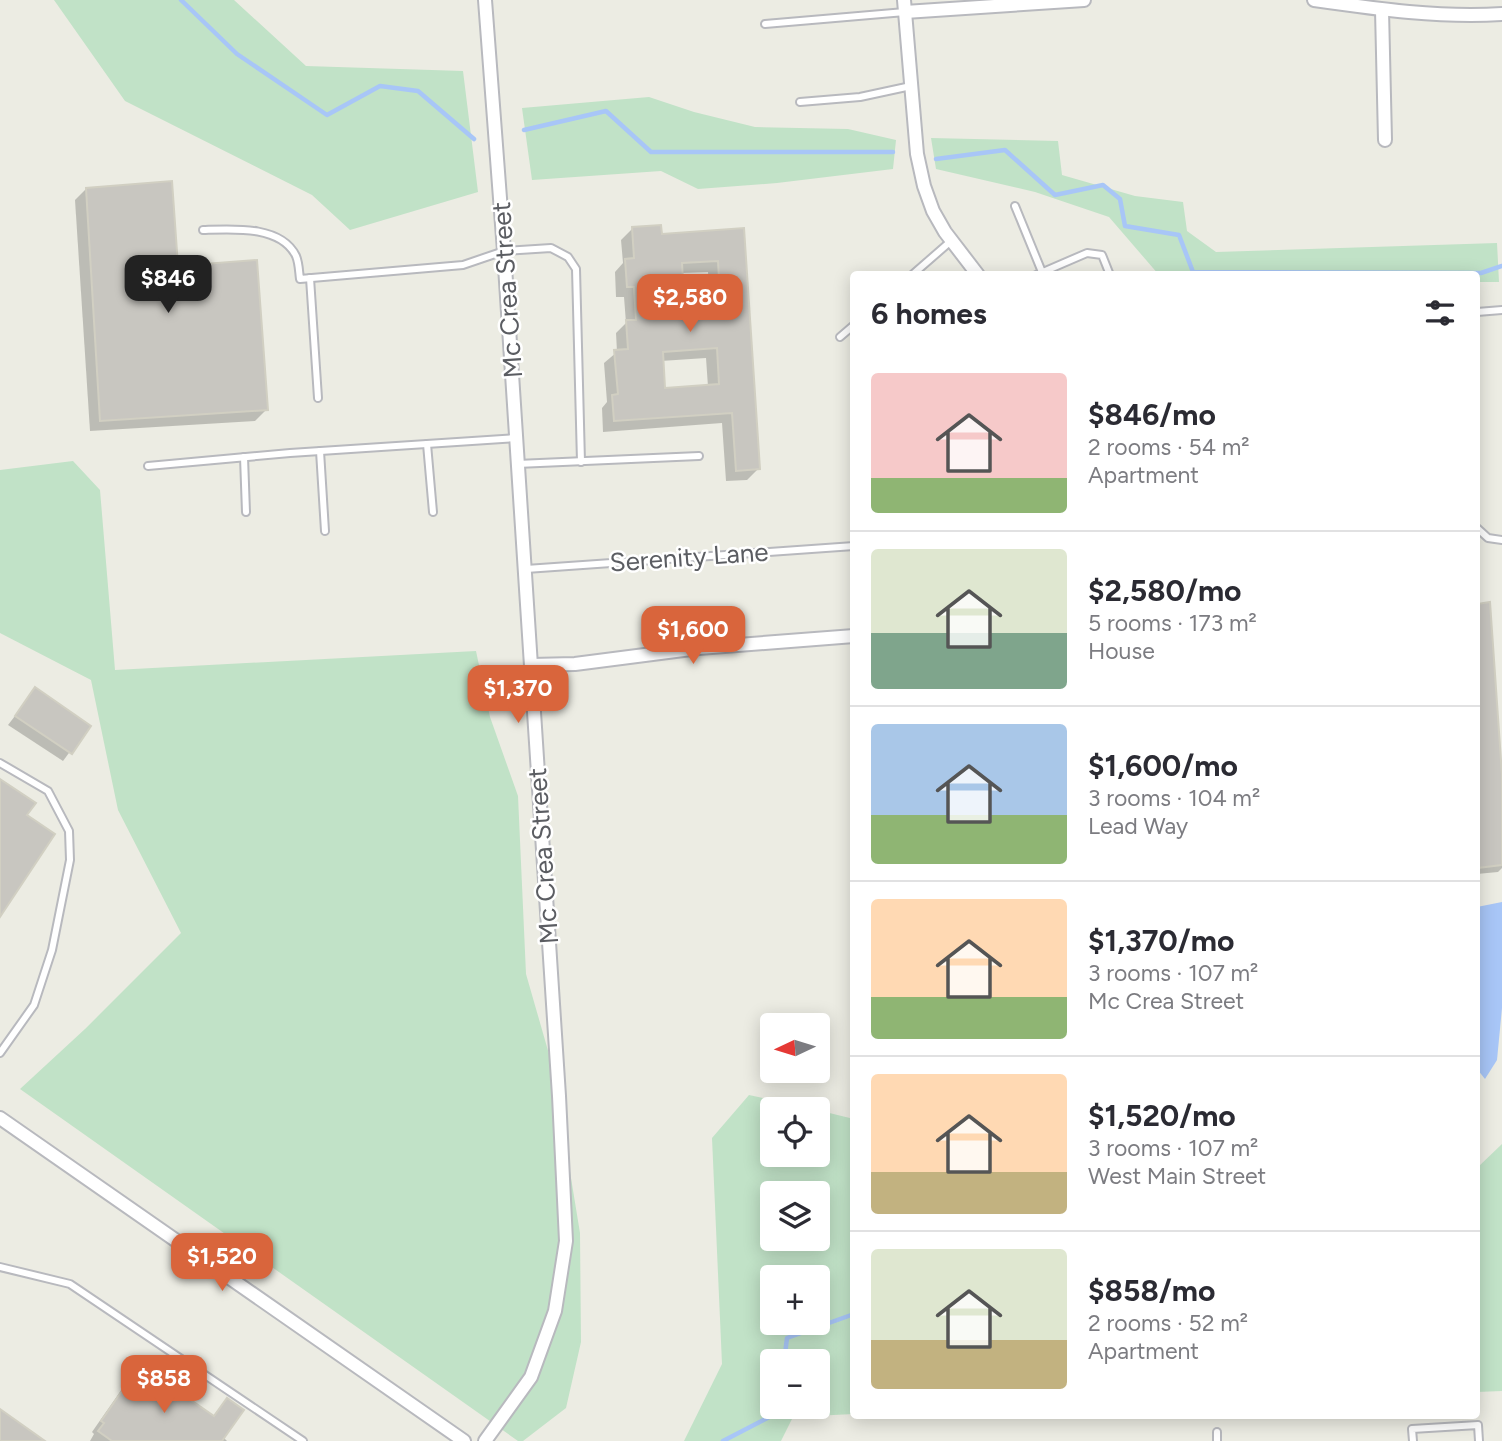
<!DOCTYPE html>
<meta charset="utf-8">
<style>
:root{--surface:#fff;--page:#f2f2f3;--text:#2b2b33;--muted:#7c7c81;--line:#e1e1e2;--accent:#d9653c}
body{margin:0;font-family:Figtree,sans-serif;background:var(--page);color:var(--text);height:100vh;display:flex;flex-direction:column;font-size:26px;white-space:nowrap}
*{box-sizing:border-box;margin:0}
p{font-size:23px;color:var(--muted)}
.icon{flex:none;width:38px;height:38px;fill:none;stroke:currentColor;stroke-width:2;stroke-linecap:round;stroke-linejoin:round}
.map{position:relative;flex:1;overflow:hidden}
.side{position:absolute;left:850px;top:271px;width:630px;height:1148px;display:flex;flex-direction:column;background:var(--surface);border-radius:7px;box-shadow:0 4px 18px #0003}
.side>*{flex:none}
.needle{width:46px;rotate:266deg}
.buttons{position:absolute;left:760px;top:1013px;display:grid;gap:14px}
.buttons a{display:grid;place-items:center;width:70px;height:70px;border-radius:7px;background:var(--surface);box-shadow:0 4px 18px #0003;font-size:35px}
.price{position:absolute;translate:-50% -60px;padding:0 16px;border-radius:14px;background:var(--accent);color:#fff;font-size:23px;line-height:46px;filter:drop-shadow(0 2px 4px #0008)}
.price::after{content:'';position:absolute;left:50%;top:42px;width:21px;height:16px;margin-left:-10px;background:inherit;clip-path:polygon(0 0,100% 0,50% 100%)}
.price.current{background:#222;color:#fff}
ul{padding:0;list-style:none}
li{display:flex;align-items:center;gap:21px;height:175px;padding:0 21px}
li+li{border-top:2px solid var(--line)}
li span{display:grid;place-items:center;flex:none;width:196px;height:140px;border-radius:7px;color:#555}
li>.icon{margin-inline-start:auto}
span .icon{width:84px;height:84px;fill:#fffc;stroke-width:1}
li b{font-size:30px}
h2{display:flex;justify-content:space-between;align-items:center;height:84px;padding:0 21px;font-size:30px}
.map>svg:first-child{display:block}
.green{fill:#c1e2c7;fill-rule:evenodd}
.water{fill:#a8c6f7}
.shadow{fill:#0003;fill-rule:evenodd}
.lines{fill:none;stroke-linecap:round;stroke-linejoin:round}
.stream{stroke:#a8c6f7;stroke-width:4.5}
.building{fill:#c8c6c0;stroke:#d1cfc2;stroke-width:2;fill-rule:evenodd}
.service-casing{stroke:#b8b9be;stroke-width:10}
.minor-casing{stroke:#b8b9be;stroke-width:16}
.service{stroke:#fff;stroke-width:6}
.minor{stroke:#fff;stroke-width:12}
.labels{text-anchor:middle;stroke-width:5;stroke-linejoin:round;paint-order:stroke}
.street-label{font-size:26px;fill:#5b5d62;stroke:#fff}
</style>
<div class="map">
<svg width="1502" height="1441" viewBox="0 0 1502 1441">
<rect width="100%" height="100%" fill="#ecece3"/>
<g class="green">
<polygon points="54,0 234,0 306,66 463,71 478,192 350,230 312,195 125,101"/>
<polygon points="649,97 694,112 755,127 848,129 896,140 893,169 777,183 698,189 661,171 532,180 522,108"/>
<polygon points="931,138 1058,141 1062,175 1135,196 1183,202 1187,231 1216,252 1497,243 1499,282 1477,282 1477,275 1159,275 1109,217 1035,192 936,169"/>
<polygon points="73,461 100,490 115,670 476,651 490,717 518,796 526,974 553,1068 580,1233 581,1342 566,1408 523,1441 518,1441 20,1089 85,1029 181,933 118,810 91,680 0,633 0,470"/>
<path d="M 749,1095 L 814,1109 L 772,1110 L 772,1155 L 817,1155 L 817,1110 L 854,1119 L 854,1414 L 793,1417 L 781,1441 L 684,1441 L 722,1364 L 712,1138 ZM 772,1194 L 817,1194 L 817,1239 L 772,1239 ZM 772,1278 L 817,1278 L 817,1323 L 772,1323 ZM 772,1362 L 817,1362 L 817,1407 L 772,1407 Z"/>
<polygon points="1502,1144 1502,1391 1477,1392 1477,1168"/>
</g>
<polygon class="water" points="1502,902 1502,1008 1497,1060 1485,1079 1477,1069 1477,907"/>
<g class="shadow">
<polygon points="86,189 176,268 266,410 255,421 90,431 75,200"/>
<path d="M 632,229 L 660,235 L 742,230 L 758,469 L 747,480 L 726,481 L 722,423 L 603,432 L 602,408 L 607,402 L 604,363 L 617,352 L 616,333 L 626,323 L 624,297 L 616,297 L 615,272 L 623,263 L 621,240 ZM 708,272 L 710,318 L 683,319 L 681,273 ZM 706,358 L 708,387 L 663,390 L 661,361 Z"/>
<polygon points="1477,605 1502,801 1502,868 1498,872 1477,874"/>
<polygon points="35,690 89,726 63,761 8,725"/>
<polygon points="133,1378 212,1417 227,1400 223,1437 227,1441 90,1441 94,1434 92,1432 122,1389"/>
</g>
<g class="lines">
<g class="stream">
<polyline points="181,0 237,54 327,115 380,86 418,91 474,139"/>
<polyline points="524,130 606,111 651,152 893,152"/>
<polyline points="936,159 1005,150 1055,195 1103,185 1120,199 1125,226 1179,235 1193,272 1481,273 1502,266"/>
<polyline points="784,1362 787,1338 854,1314"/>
<polyline points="723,1441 779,1412 779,1407"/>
</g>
</g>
<g class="building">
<polygon points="172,181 178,266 257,260 268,410 100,421 86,188"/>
<path d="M 661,225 L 662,234 L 744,228 L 760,469 L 736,471 L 732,413 L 614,421 L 612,395 L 618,394 L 614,350 L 628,349 L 626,320 L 636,320 L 634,287 L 627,287 L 625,259 L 634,258 L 632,227 ZM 718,261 L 721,315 L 685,317 L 682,263 ZM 717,348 L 719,384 L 665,388 L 663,352 Z"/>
<polygon points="1490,602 1502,775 1502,865 1477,868 1477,604"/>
<polygon points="35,687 91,726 72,754 15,716"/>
<polygon points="0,779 36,803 27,815 55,834 0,917"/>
<polygon points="141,1369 150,1375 152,1373 214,1416 227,1398 244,1410 222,1441 112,1441 98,1431 104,1423 101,1421 133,1375 135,1377"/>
<polygon points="0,1409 45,1441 0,1441"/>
</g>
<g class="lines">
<defs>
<g id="service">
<polyline points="765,24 905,12"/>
<polyline points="800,102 860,97 911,86"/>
<polyline points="1015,206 1042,272"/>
<path d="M 203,230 C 232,229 281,225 296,256 C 299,263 299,272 300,279 L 463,265 L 504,251 L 551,248 L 568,257 L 576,269 L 581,462"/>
<polyline points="912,275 951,241"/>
<polyline points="1036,275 1087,253 1102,255 1110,275"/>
<polyline points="310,278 318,398"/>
<polyline points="1477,312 1502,310"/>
<polyline points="840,337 854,325"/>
<polyline points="427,444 433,512"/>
<polyline points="320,451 325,531"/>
<polyline points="244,457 246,512"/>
<polyline points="517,464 699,456"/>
<polyline points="148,466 290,453 516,438"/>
<polyline points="1477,528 1488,538 1502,540"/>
<polyline points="526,569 854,546"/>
<polyline points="0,763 48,791 69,831 70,860 52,950 34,1005 0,1053"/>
<polyline points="0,1267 70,1284 303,1441"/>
<polyline points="1217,1432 1217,1441"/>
<polyline points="1413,1441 1412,1429 1478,1425 1479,1441"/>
</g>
<g id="minor">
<polyline points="904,0 917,154 924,186 933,211 945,232 978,275"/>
<path d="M 1314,0 C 1377,9 1439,18 1502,14"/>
<polyline points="1382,10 1385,140"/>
<polyline points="905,12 1084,0"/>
<polyline points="531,665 575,664 699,648 854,636"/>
<polyline points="0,1118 464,1441"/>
<polyline points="485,1441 531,1377 555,1311 566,1241 559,1096 504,251 485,0"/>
</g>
</defs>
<use href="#service" class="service-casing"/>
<use href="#minor" class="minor-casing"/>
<use href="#service" class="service"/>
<use href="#minor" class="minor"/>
</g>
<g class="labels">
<g class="street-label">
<text transform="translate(507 290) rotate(-94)" y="9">Mc Crea Street</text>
<text transform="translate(689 557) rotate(-4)" y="9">Serenity Lane</text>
<text transform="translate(543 856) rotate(-94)" y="9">Mc Crea Street</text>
</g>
</g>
</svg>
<div class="buttons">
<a><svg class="needle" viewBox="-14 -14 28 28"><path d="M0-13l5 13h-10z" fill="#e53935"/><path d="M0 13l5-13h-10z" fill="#7c7c81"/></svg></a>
<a><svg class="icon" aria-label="locate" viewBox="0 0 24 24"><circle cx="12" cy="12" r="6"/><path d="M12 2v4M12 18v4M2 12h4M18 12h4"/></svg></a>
<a><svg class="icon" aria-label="layers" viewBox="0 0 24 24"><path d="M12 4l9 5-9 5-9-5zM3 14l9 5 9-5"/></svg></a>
<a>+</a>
<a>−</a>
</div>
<b class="price current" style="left:168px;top:315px">$846</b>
<b class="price" style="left:690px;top:334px">$2,580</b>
<b class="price" style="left:693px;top:666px">$1,600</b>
<b class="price" style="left:518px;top:725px">$1,370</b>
<b class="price" style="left:222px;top:1293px">$1,520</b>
<b class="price" style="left:164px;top:1415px">$858</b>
<section class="side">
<h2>6 homes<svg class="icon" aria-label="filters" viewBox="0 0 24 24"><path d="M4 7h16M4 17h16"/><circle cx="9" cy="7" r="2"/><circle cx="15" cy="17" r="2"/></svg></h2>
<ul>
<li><span style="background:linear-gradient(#f6c9c9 75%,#8fb573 0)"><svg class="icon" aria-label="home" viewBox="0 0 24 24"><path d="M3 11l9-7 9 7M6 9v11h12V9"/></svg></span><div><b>$846/mo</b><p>2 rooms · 54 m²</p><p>Apartment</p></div></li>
<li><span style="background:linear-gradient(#dfe7d0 60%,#7fa58c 0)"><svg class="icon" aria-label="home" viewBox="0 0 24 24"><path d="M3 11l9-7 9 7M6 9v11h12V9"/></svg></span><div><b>$2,580/mo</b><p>5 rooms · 173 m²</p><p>House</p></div></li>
<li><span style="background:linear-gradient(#a9c7e8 65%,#8fb573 0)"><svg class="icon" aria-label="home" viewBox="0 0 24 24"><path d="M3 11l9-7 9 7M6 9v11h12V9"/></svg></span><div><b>$1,600/mo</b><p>3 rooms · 104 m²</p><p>Lead Way</p></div></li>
<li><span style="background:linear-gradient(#ffd9b3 70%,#8fb573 0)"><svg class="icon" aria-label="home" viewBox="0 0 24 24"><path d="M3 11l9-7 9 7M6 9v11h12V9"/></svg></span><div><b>$1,370/mo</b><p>3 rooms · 107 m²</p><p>Mc Crea Street</p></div></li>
<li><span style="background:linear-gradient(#ffd9b3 70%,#c2b280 0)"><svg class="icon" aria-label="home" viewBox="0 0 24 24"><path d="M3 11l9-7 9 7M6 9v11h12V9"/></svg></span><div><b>$1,520/mo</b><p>3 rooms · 107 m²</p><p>West Main Street</p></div></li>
<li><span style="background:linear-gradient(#dfe7d0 65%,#c2b280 0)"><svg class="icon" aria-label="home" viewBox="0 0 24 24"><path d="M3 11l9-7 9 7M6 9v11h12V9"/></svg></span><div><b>$858/mo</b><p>2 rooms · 52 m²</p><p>Apartment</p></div></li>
</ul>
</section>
</div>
